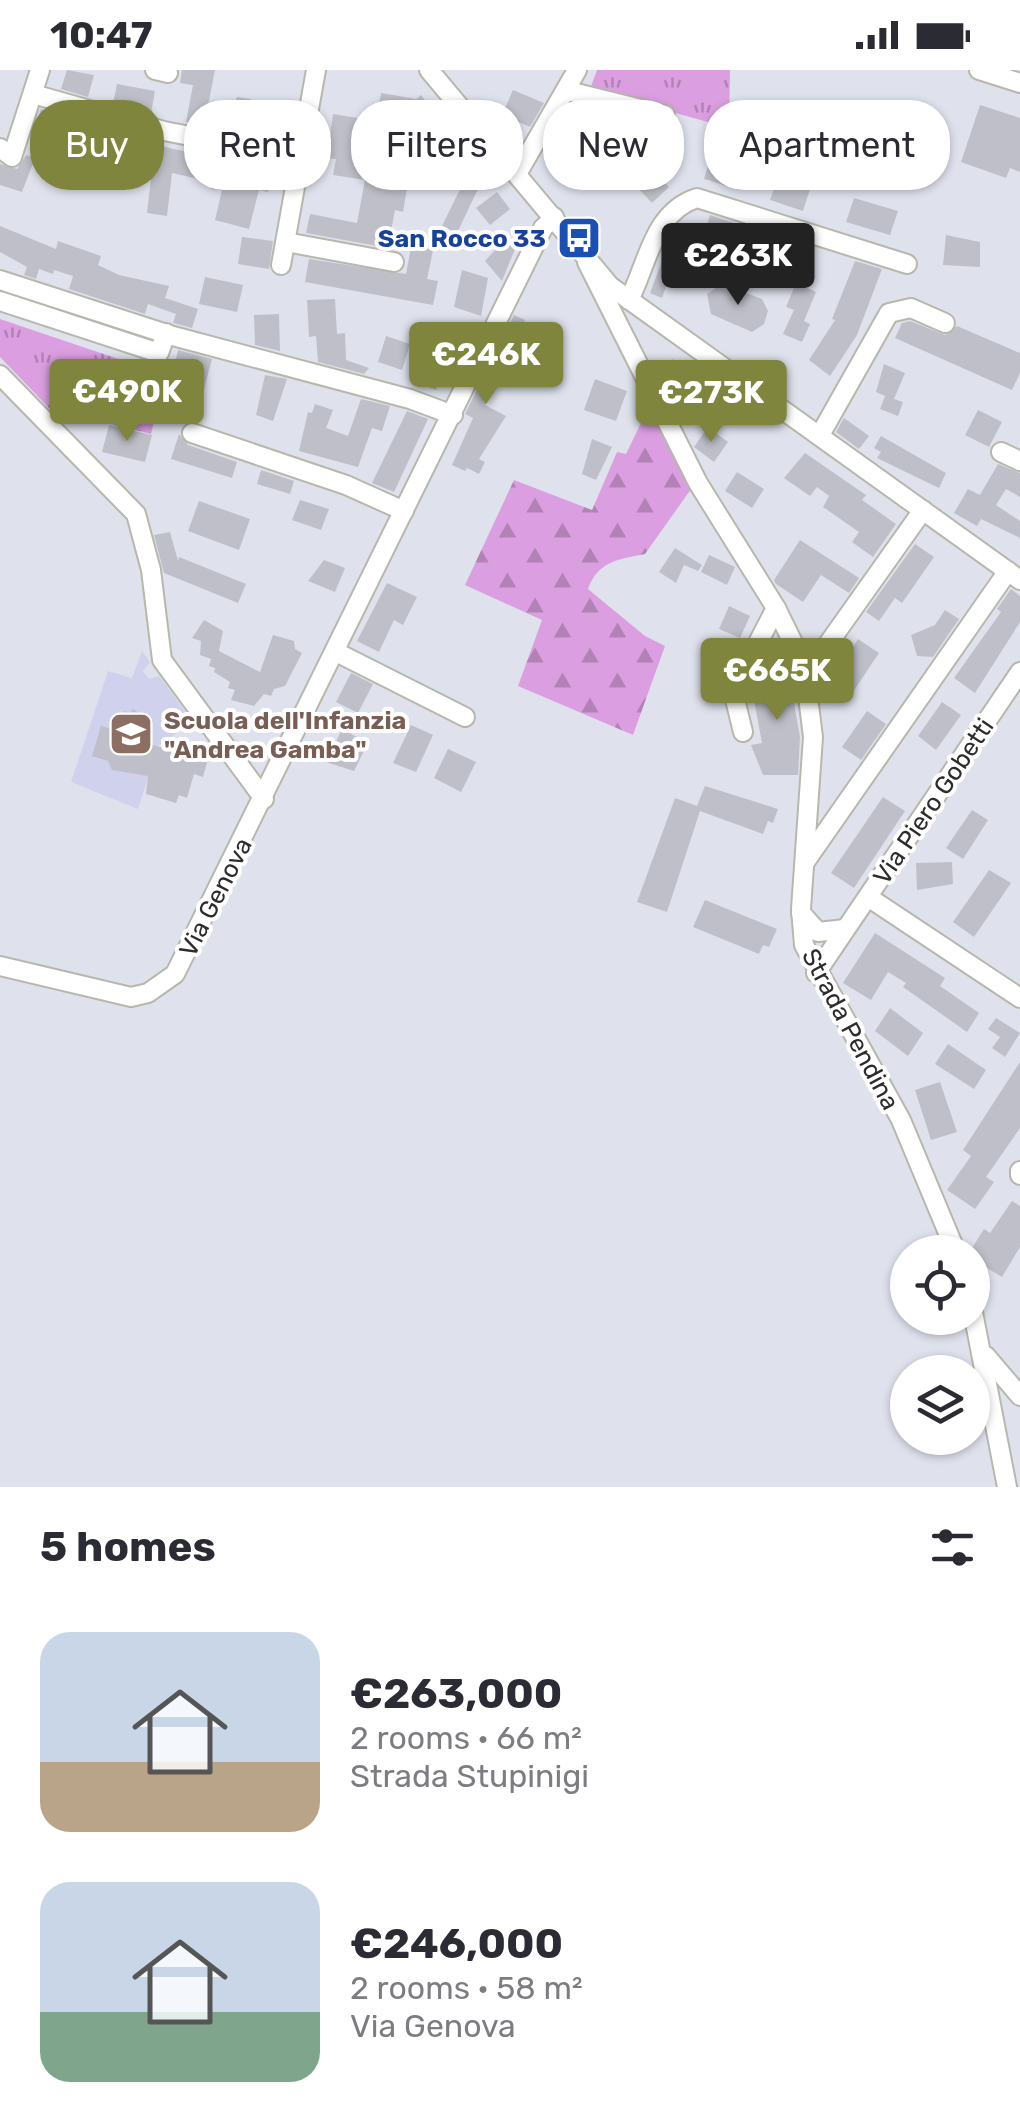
<!DOCTYPE html>
<meta charset="utf-8">
<style>
:root{--surface:#fff;--page:#f2f2f3;--text:#2b2b33;--muted:#7c7c81;--accent:#7f853c}
body{margin:0;font-family:Rubik,sans-serif;background:var(--page);color:var(--text);height:100vh;display:flex;flex-direction:column;font-size:38px;white-space:nowrap}
*{box-sizing:border-box;margin:0}
p{font-size:32px;color:var(--muted)}
.icon{flex:none;width:55px;height:55px;fill:none;stroke:currentColor;stroke-width:2;stroke-linecap:round;stroke-linejoin:round}
.map{position:relative;height:1417px;overflow:hidden}
.sheet{display:flex;flex-direction:column;background:var(--surface);flex:1}
.sheet>*{flex:none}
.hud{position:absolute;left:30px;top:30px;width:960px;height:90px;display:flex;gap:20px}
.buttons{position:absolute;left:890px;top:1165px;display:grid;gap:20px}
.buttons a{display:grid;place-items:center;width:100px;height:100px;border-radius:50%;background:var(--surface);box-shadow:0 2px 8px #0004;font-size:50px}
.price{position:absolute;translate:-50% -85px;padding:0 22px;border-radius:10px;background:var(--accent);color:#fff;font-size:32px;line-height:65px;filter:drop-shadow(0 2px 5px #0008)}
.price::after{content:'';position:absolute;left:50%;top:60px;width:30px;height:22px;margin-left:-15px;background:inherit;clip-path:polygon(0 0,100% 0,50% 100%)}
.price.selected{background:#222;color:#fff}
ul{padding:0;list-style:none}
li{display:flex;align-items:center;gap:30px;height:250px;padding:0 40px}
li span{display:grid;place-items:center;flex:none;width:280px;height:200px;border-radius:30px;color:#555}
li>.icon{margin-inline-start:auto}
span .icon{width:120px;height:120px;fill:#fffc;stroke-width:1}
li b{font-size:42px}
h2{display:flex;justify-content:space-between;align-items:center;height:120px;padding:0 40px;font-size:42px}
.tag{padding:0 35px;border-radius:40px;background:var(--surface);box-shadow:0 2px 8px #0004;font-size:35px;line-height:90px}
.tag.selected{background:var(--accent);color:#fff}
.status{display:flex;justify-content:space-between;align-items:center;height:70px;padding:0 50px;background:var(--surface);direction:ltr}
.status svg{height:28px;fill:currentColor}
.map>svg:first-child{display:block}
.education{fill:#d0d2ed}
.grass{fill:url(#grass-tufts)}
.forest{fill:url(#forest-firs)}
.pitch{fill:#cf9be7}
.building{fill:#bfbfc9}
.lines{fill:none;stroke-linecap:round;stroke-linejoin:round}
.minor-casing{stroke:#b7b8ac;stroke-width:22}
.minor{stroke:#fff;stroke-width:18}
.labels{text-anchor:middle;stroke-width:8;stroke-linejoin:round;paint-order:stroke}
.transit-label{font-size:25px;font-weight:bold;fill:#164399;stroke:#fff;text-anchor:end}
.education-label{font-size:25px;font-weight:bold;fill:#785e54;stroke:#fff;text-anchor:start}
.street-label{font-size:25px;fill:#2c2c2c;stroke:#fff}
</style>
<div class="status"><b>10:47</b><svg viewBox="0 0 49 12"><path d="M0 12V9h3v3zM5 12V6h3v6zM10 12V3h3v9zM15 12V0h3v12zM26 1h20v11H26zM47 4h2v5h-2z"/></svg></div>
<div class="map">
<svg width="1020" height="1417" viewBox="0 0 1020 1417">
<defs>
<pattern id="grass-tufts" width="24" height="20" patternUnits="userSpaceOnUse" patternTransform="scale(2.5)"><rect width="24" height="20" fill="#db9fe1"/><path d="M3 7l-1-3M5 7V3M7 7l1-3M15 17l-1-3M17 17v-4M19 17l1-3" fill="none" stroke="#b282b7"/></pattern>
<pattern id="forest-firs" width="22" height="20" patternUnits="userSpaceOnUse" patternTransform="scale(2.5)"><rect width="22" height="20" fill="#db9fe1"/><path d="M5 1l3.5 6h-7zM16 11l3.5 6h-7z" fill="#b282b7"/></pattern>
</defs>
<rect width="100%" height="100%" fill="#dfe2ed"/>
<polygon class="education" points="142,581 150,592 143,601 149,609 159,606 193,652 158,676 138,739 71,712 108,601 132,608"/>
<g class="grass">
<polygon points="597,0 730,0 729,58 590,19"/>
<polygon points="0,249 139,296 143,284 168,292 151,364 49,338 0,287"/>
</g>
<path class="forest" d="M 653,328 L 694,415 L 645,484 C 619,489 598,491 588,519 L 645,566 L 665,576 L 633,665 L 518,616 L 542,550 L 465,515 L 514,410 L 592,440 L 617,382 L 626,384 Z"/>
<polygon class="pitch" points="862,36 880,42 864,94 845,88"/>
<g class="building">
<polygon points="67,0 94,5 88,27 61,19"/>
<polygon points="182,0 215,0 208,36 232,40 237,27 251,29 240,63 186,52 193,15 180,13"/>
<polygon points="117,14 155,21 151,44 113,34"/>
<polygon points="513,20 544,33 530,57 502,45"/>
<polygon points="381,23 416,29 421,25 438,47 420,63 406,47 398,92 411,94 403,142 395,140 388,178 306,163 310,144 357,153 365,110 333,105 336,89 327,88 333,44 376,51"/>
<polygon points="980,35 1020,48 1020,102 1010,98 1006,108 961,92"/>
<polygon points="41,39 66,46 59,71 33,63"/>
<polygon points="814,43 853,56 842,89 803,76"/>
<polygon points="565,45 606,65 586,97 552,68"/>
<polygon points="261,46 294,52 290,73 258,66"/>
<polygon points="88,56 173,79 271,97 268,122 259,120 249,159 215,150 222,120 211,119 212,112 172,103 167,146 147,143 152,99 80,85"/>
<polygon points="440,81 458,101 438,119 420,98"/>
<polygon points="637,84 669,117 652,133 619,98"/>
<polygon points="712,84 748,94 740,120 704,109"/>
<polygon points="26,85 35,88 22,122 0,115 0,94 17,99"/>
<polygon points="471,97 485,104 457,163 442,156"/>
<polygon points="778,108 810,119 803,141 770,130"/>
<polygon points="497,122 510,139 490,155 476,138"/>
<polygon points="854,128 898,141 890,165 846,152"/>
<polygon points="710,145 740,155 733,175 704,165"/>
<polygon points="0,156 56,179 58,171 101,186 98,195 119,205 169,216 165,228 198,239 192,258 173,253 176,244 148,234 145,244 69,219 73,206 54,200 53,204 39,199 36,209 24,205 27,197 0,182"/>
<polygon points="757,164 790,170 789,174 804,180 798,199 751,184"/>
<polygon points="946,165 980,172 980,197 943,195"/>
<polygon points="508,166 517,174 502,211 485,191"/>
<polygon points="242,167 273,171 269,199 238,194"/>
<polygon points="413,167 435,171 427,209 438,211 433,235 305,212 309,189 406,204"/>
<polygon points="669,173 701,185 697,196 676,189 662,228 650,223"/>
<polygon points="855,191 882,199 857,265 830,306 809,290 835,250 832,249"/>
<polygon points="462,200 488,208 481,246 454,237"/>
<polygon points="205,207 243,215 237,242 199,234"/>
<polygon points="796,213 816,222 804,251 810,254 802,272 783,264 794,240 786,237"/>
<polygon points="722,214 762,229 768,241 764,254 752,262 711,244 707,224"/>
<polygon points="335,229 337,264 345,263 346,290 369,298 364,304 318,292 316,266 309,267 307,230"/>
<polygon points="279,244 280,281 255,275 254,245"/>
<polygon points="514,245 525,250 485,335 506,346 479,389 485,392 479,404 467,398 465,401 452,395 473,348 465,344"/>
<polygon points="910,251 945,265 957,256 1020,283 1020,303 1012,320 895,268 902,253"/>
<polygon points="443,258 457,263 436,320 418,313"/>
<polygon points="386,266 410,274 402,300 378,292"/>
<polygon points="178,280 212,289 204,319 171,310"/>
<polygon points="672,289 727,327 716,342 661,304"/>
<polygon points="884,294 905,303 894,329 903,332 898,346 880,339 885,326 876,322"/>
<polygon points="265,305 287,309 273,351 256,345"/>
<polygon points="595,309 627,321 616,351 584,340"/>
<polygon points="361,329 390,336 382,361 372,358 358,397 299,381 308,342 312,343 315,334 333,340 326,358 348,366"/>
<polygon points="978,340 1002,352 989,377 965,365"/>
<polygon points="407,341 428,349 394,422 372,413"/>
<polygon points="844,348 869,366 859,379 836,362"/>
<polygon points="109,355 152,365 145,392 102,382"/>
<polygon points="708,357 728,372 714,392 694,377"/>
<polygon points="179,364 188,375 237,392 232,408 171,389"/>
<polygon points="881,366 946,403 939,418 877,388 881,382 874,378"/>
<polygon points="592,369 612,377 596,410 582,404"/>
<polygon points="805,383 866,425 862,430 896,454 873,487 852,472 859,462 823,437 829,426 817,417 810,426 784,408"/>
<polygon points="998,394 1020,403 1020,427 1006,419 996,435 1020,451 1020,468 981,449 977,456 954,443 968,419 980,425"/>
<polygon points="261,400 294,411 290,424 257,414"/>
<polygon points="737,402 764,419 752,438 725,421"/>
<polygon points="300,430 329,439 321,460 292,450"/>
<polygon points="199,431 250,449 239,480 188,461"/>
<polygon points="170,462 178,491 179,487 246,514 238,533 164,503 154,465"/>
<polygon points="800,470 859,508 849,523 821,505 803,532 776,514 774,510"/>
<polygon points="915,474 934,487 902,533 895,528 879,551 866,542"/>
<polygon points="675,478 702,495 698,501 684,495 676,513 659,502"/>
<polygon points="709,485 735,497 727,515 701,502"/>
<polygon points="324,490 345,498 335,522 308,511"/>
<polygon points="387,513 417,527 403,555 394,550 379,582 357,571"/>
<polygon points="1011,519 1020,526 1020,552 975,623 954,608 1001,542 997,539"/>
<polygon points="729,536 750,546 740,568 719,559"/>
<polygon points="945,540 959,549 933,587 917,586 911,565 935,555"/>
<polygon points="204,550 223,561 219,581 260,602 273,565 294,571 295,579 302,583 285,616 274,619 271,626 264,624 254,636 231,630 235,620 228,618 230,612 214,602 215,598 209,596 211,589 200,585 201,571 192,568"/>
<polygon points="858,569 879,583 853,622 832,608"/>
<polygon points="787,593 800,667 798,705 763,705 751,675 762,673 751,614 763,608 761,598"/>
<polygon points="351,603 373,614 358,643 336,632"/>
<polygon points="942,632 961,645 936,680 918,666"/>
<polygon points="132,639 153,650 146,673 178,682 181,672 210,681 203,707 194,704 187,728 179,725 176,733 146,724 148,706 112,700 108,691 92,686 101,656 112,659 115,649 121,651 124,641 131,643"/>
<polygon points="867,641 886,654 861,690 842,677"/>
<polygon points="411,655 433,665 416,702 393,693"/>
<polygon points="342,659 368,673 354,701 326,692"/>
<polygon points="448,679 476,692 461,722 434,708"/>
<polygon points="705,716 778,739 773,753 768,751 763,764 700,741 667,842 637,832 675,728 697,736"/>
<polygon points="883,727 905,741 854,818 831,803"/>
<polygon points="972,740 988,750 963,789 946,778"/>
<polygon points="952,792 953,814 917,820 916,793"/>
<polygon points="989,800 1011,813 974,867 953,852"/>
<polygon points="705,830 777,859 769,877 763,875 759,884 693,857"/>
<polygon points="875,863 945,908 940,916 979,943 967,962 903,917 906,913 888,902 871,930 843,913"/>
<polygon points="890,938 923,963 908,986 875,961"/>
<polygon points="996,948 1020,963 1005,987 992,978 1000,967 988,959"/>
<polygon points="948,974 986,1000 974,1019 935,994"/>
<polygon points="1020,992 1020,1058 986,1107 994,1112 975,1139 947,1120 971,1086 963,1080"/>
<polygon points="940,1012 957,1062 931,1070 915,1020"/>
<polygon points="1012,1131 1020,1136 1020,1177 1002,1207 972,1189 972,1178 984,1159 990,1163"/>
</g>
<g class="lines">
<defs>
<g id="minor">
<polyline points="155,0 168,3"/>
<polyline points="429,0 610,216 1020,510"/>
<polyline points="979,0 1020,13"/>
<polyline points="568,21 665,45"/>
<polyline points="33,24 164,61 299,87"/>
<polyline points="0,78 12,87 40,0"/>
<polyline points="517,104 577,0"/>
<polyline points="286,172 394,192"/>
<polyline points="587,192 698,413 776,538 804,595 813,667 801,839 804,875 901,1050 956,1182"/>
<polyline points="281,195 316,0"/>
<polyline points="0,210 173,266 410,329 453,345"/>
<path d="M 629,230 C 648,193 653,142 697,128 L 907,194"/>
<polyline points="0,231 159,283 166,263"/>
<polyline points="0,305 136,444 151,500 162,590 264,729"/>
<polyline points="192,363 346,415 404,441"/>
<polyline points="820,365 889,243 911,238 945,253"/>
<polyline points="1001,382 1020,391"/>
<polyline points="336,582 465,647"/>
<polyline points="806,605 923,440"/>
<polyline points="743,662 733,621 776,538"/>
<polyline points="805,792 1008,501"/>
<polyline points="868,827 1020,928"/>
<polyline points="801,843 818,862 845,859"/>
<polyline points="0,896 131,927 148,923 175,904 543,158 554,147"/>
<polyline points="816,903 1020,602"/>
<polyline points="1020,1101 1020,1105"/>
<polyline points="972,1237 1007,1417"/>
<polyline points="986,1286 1020,1326"/>
</g>
</defs>
<use href="#minor" class="minor-casing"/>
<use href="#minor" class="minor"/>
</g>
<defs>
<symbol id="bus-square" viewBox="-11 -11 22 22"><rect x="-9" y="-9" width="18" height="18" rx="4" fill="#1a4fb4" stroke="#fff"/><path d="M-5-6H5V4H4V6H2V4H-2V6H-4V4H-5ZM-3.5-4V0h7V-4ZM-3.5 1.2v1.5H-2V1.2ZM2 1.2v1.5H3.5V1.2Z" fill="#fff"/></symbol>
<symbol id="school-square" viewBox="-11 -11 22 22"><rect x="-9" y="-9" width="18" height="18" rx="4" fill="#8d6e63" stroke="#fff"/><path d="M0-5L7-2L0 1L-7-2ZM-4 1L0 2.5L4 1V4Q0 6-4 4Z" fill="#fff"/></symbol>
</defs>
<g fill-rule="evenodd">
<use href="#bus-square" x="554" y="143" width="50" height="50"/>
<use href="#school-square" x="106" y="639" width="50" height="50"/>
</g>
<g class="labels">
<g class="transit-label">
<text x="546" y="177">San Rocco 33</text>
</g>
<g class="education-label">
<text x="164" y="659">Scuola dell'Infanzia<tspan x="164" dy="29">"Andrea Gamba"</tspan></text>
</g>
<g class="street-label">
<text transform="translate(933 731) rotate(-56)" y="9">Via Piero Gobetti</text>
<text transform="translate(215 827) rotate(-63)" y="9">Via Genova</text>
<text transform="translate(851 959) rotate(62)" y="9">Strada Pendina</text>
</g>
</g>
</svg>
<div class="buttons">
<a><svg class="icon" aria-label="locate" viewBox="0 0 24 24"><circle cx="12" cy="12" r="6"/><path d="M12 2v4M12 18v4M2 12h4M18 12h4"/></svg></a>
<a><svg class="icon" aria-label="layers" viewBox="0 0 24 24"><path d="M12 4l9 5-9 5-9-5zM3 14l9 5 9-5"/></svg></a>
</div>
<b class="price selected" style="left:738px;top:238px">€263K</b>
<b class="price" style="left:486px;top:337px">€246K</b>
<b class="price" style="left:127px;top:374px">€490K</b>
<b class="price" style="left:711px;top:375px">€273K</b>
<b class="price" style="left:777px;top:653px">€665K</b>
<div class="hud">
<a class="tag selected">Buy</a>
<a class="tag">Rent</a>
<a class="tag">Filters</a>
<a class="tag">New</a>
<a class="tag">Apartment</a>
</div>
</div>
<section class="sheet">
<h2>5 homes<svg class="icon" aria-label="filters" viewBox="0 0 24 24"><path d="M4 7h16M4 17h16"/><circle cx="9" cy="7" r="2"/><circle cx="15" cy="17" r="2"/></svg></h2>
<ul>
<li><span style="background:linear-gradient(#c9d6e8 65%,#b9a48a 0)"><svg class="icon" aria-label="home" viewBox="0 0 24 24"><path d="M3 11l9-7 9 7M6 9v11h12V9"/></svg></span><div><b>€263,000</b><p>2 rooms · 66 m²</p><p>Strada Stupinigi</p></div></li>
<li><span style="background:linear-gradient(#c9d6e8 65%,#7fa58c 0)"><svg class="icon" aria-label="home" viewBox="0 0 24 24"><path d="M3 11l9-7 9 7M6 9v11h12V9"/></svg></span><div><b>€246,000</b><p>2 rooms · 58 m²</p><p>Via Genova</p></div></li>
</ul>
</section>
